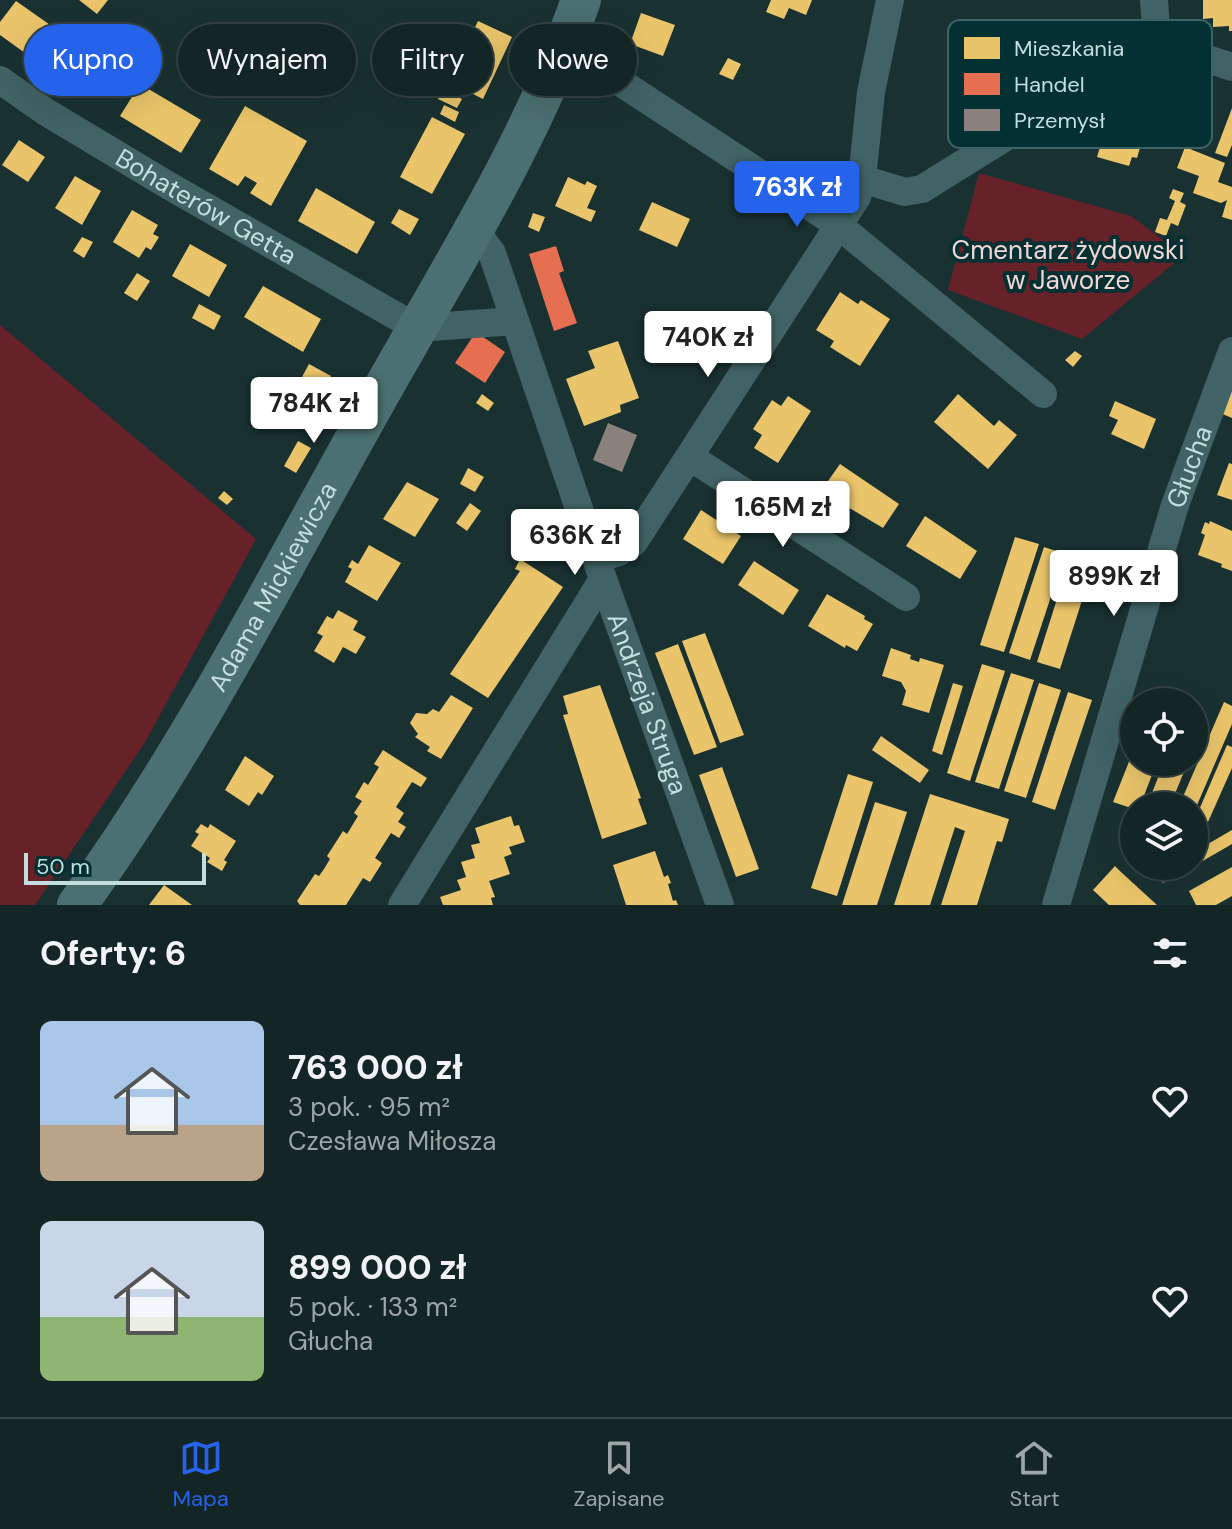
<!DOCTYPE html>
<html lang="pl">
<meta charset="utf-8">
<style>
:root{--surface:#142526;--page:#1d2d2e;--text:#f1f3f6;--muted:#9da5a7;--line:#334243;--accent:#2563eb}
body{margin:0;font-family:"DM Sans",sans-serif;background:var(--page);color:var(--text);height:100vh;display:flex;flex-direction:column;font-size:30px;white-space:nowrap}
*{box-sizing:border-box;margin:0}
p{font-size:26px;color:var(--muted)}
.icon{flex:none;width:44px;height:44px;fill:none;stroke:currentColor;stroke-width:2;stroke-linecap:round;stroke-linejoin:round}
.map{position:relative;height:905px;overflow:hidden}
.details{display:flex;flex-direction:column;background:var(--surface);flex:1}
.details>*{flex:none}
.hud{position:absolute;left:24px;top:24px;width:800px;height:72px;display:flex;gap:16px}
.controls{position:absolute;left:1120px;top:688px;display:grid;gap:16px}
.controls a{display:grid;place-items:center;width:88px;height:88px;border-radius:50%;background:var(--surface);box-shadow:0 8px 32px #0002,0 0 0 2px var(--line);font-size:40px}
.scale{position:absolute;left:24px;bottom:20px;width:182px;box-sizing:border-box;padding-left:8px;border:4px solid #c2dede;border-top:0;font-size:22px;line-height:28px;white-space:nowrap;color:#c2dede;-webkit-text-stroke:6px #033032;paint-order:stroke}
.price{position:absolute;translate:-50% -68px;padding:0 18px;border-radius:8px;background:#fff;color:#222;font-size:26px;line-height:52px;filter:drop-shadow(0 2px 4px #0008)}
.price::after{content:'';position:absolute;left:50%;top:48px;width:24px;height:18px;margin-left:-12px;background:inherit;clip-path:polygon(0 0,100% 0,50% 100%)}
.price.current{background:var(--accent);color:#fff}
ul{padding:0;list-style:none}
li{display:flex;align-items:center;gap:24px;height:200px;padding:0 40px}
li span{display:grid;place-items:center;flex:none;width:224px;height:160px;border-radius:12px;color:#555}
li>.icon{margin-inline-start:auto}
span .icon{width:96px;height:96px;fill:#fffc;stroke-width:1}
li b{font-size:34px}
h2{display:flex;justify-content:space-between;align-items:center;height:96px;padding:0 40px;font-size:34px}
.chip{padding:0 28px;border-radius:36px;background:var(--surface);box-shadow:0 8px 32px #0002,0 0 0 2px var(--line);font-size:28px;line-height:72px}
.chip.current{background:var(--accent);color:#fff}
.menu{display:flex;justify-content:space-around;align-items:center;height:112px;border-top:2px solid var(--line);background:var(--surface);font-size:22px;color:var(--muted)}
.menu a{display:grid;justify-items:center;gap:4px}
.menu .current{color:var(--accent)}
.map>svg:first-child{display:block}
.green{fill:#662129}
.homes{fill:#e9c46a}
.shops{fill:#e76f51}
.industry{fill:#8a817c}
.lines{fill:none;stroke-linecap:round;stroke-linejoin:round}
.minor{stroke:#416365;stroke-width:28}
.secondary{stroke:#4b7071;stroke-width:40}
.labels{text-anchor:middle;stroke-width:8;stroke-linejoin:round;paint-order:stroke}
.street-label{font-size:26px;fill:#c2dede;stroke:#033032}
.park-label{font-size:26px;fill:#f3d5d5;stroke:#033032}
.key{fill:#033032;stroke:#3c6466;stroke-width:2}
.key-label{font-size:22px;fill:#c2dede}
</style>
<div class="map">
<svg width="1232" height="905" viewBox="0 0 1232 905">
<rect width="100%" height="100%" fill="#1a3132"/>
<g class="green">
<polygon points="979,173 1131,216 1184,255 1082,339 948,290"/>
<polygon points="0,325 256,539 144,744 35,905 0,905"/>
</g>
<g class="homes">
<polygon points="79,0 108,0 97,14"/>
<polygon points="771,0 812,0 806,15 789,8 784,19 766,12"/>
<polygon points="1203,0 1232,0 1232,31 1229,31 1229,26 1213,27 1213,18 1203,19"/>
<polygon points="16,1 73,41 50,71 0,35 0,22"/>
<polygon points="641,13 675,25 663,56 630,44"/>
<polygon points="478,21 512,37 483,99 449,82"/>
<polygon points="728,58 741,64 733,80 719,74"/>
<polygon points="140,84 201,120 181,153 120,116"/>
<polygon points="1118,86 1155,97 1137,158 1132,157 1129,166 1097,157"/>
<polygon points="443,90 462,99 457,108 438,99"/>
<polygon points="444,105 459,112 455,122 440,114"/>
<polygon points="245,106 307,141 271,206 250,193 257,183 245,176 238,186 209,169"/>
<polygon points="1232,108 1232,145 1227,157 1215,153"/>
<polygon points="432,117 465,134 432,194 400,177"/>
<polygon points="19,140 45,157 28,182 2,165"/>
<polygon points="1185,147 1225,163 1218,182 1232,187 1232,220 1222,217 1227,200 1221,203 1193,193 1199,176 1177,168"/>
<polygon points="75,176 101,191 82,225 55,208"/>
<polygon points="568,177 585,185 587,181 597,186 587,208 596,211 591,222 555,206"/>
<polygon points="316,188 375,222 357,254 298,221"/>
<polygon points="1173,189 1184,193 1180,202 1186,205 1178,226 1171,223 1166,236 1155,232 1160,218 1167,220 1175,201 1169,198"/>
<polygon points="652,202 690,219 677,247 639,230"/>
<polygon points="399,209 419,219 410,235 391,223"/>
<polygon points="132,210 158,225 153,234 159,237 151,250 146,247 139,258 113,242"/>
<polygon points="533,213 545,217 539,232 528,227"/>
<polygon points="82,237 93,242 84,258 73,251"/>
<polygon points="190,244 227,265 209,297 172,276"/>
<polygon points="137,273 150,281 137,301 124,293"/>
<polygon points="263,286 321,319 303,352 244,317"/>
<polygon points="840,292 858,304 861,300 890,319 860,366 830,347 834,341 816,330"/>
<polygon points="199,304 221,316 214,330 192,318"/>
<polygon points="618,341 639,398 620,405 621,412 584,426 566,379 595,368 588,351"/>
<polygon points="1075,351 1082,356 1073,367 1065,360"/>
<polygon points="309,364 331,376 318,400 296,388"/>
<polygon points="1232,389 1232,418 1220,413"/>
<polygon points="482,394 494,403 488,411 476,403"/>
<polygon points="958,394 994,426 999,420 1017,435 988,469 934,422"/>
<polygon points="788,396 811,411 778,463 754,448 762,435 753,429 772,400 781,406"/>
<polygon points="1115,401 1156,419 1144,449 1111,434 1118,420 1109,416"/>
<polygon points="298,441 311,448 296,473 284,466"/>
<polygon points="1229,463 1232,464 1232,500 1217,495"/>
<polygon points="840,464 899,504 883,528 821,491"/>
<polygon points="468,468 484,477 475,492 460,484"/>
<polygon points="407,482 439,499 415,537 383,519"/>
<polygon points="224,491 233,499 227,505 218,498"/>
<polygon points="470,503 481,511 467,531 456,523"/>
<polygon points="701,510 741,536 723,564 683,539"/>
<polygon points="925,516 977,551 960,579 906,546"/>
<polygon points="1210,521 1232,531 1232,571 1221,567 1222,564 1198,555 1205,535 1201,533 1205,522 1209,524"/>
<polygon points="1015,537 1039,544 1004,652 980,645"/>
<polygon points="369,545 401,563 377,601 345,582 352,569 348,567 352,560 358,564"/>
<polygon points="1044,547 1065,554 1030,660 1009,653"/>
<polygon points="1071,555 1094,563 1060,669 1037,662"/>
<polygon points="520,559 563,587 488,698 450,674 520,571 515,569"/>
<polygon points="754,561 799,590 783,615 738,585"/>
<polygon points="827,594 865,616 864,619 873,624 857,651 846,645 845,648 808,626"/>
<polygon points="338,610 358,621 353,630 366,637 356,654 343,647 334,663 314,651 323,636 317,633 327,616 333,619"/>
<polygon points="705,633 744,735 720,743 682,641"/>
<polygon points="678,644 717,747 694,755 655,653"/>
<polygon points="891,648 911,655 910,659 919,662 920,658 944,665 929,713 902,705 906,691 901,682 882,676"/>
<polygon points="982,664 1005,671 970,781 947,773"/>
<polygon points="1011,673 1034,680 999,789 975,782"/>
<polygon points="953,683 963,686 942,755 932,751"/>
<polygon points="1039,683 1061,690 1026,798 1004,791"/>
<polygon points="600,685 641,798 638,799 647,824 602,839 563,715 568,714 563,696"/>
<polygon points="1159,687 1184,696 1181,702 1153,702"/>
<polygon points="1068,692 1092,700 1055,810 1032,802"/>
<polygon points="451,695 473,708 441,759 427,751 430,747 415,737 418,734 410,723 416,713 427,714 433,709 439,712"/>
<polygon points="1224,702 1232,706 1232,724 1194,812 1194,806 1179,806"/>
<polygon points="1194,715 1205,719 1194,745"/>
<polygon points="881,736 929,770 920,783 872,750"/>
<polygon points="1227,745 1232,747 1232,768 1208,822 1196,817"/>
<polygon points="1134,749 1134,762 1157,762 1140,806 1134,806 1134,809 1113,802"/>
<polygon points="383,750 427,778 421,787 412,782 396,807 404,813 398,822 406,827 399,838 391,833 375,858 382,863 370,882 363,878 346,905 300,905 297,901 315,874 319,876 324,869 330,859 327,856 343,831 347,834 358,816 354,813 362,801 355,797 364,782 368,785 379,767 374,764"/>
<polygon points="245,756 274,776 262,795 258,792 249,806 225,790"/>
<polygon points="1164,762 1188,762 1170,806 1147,806"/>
<polygon points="722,767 759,869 736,877 699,775"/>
<polygon points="848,774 873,782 837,896 811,888"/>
<polygon points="930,794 1009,819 1002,842 997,841 977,905 941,905 965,831 955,827 930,905 894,905"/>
<polygon points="875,802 907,812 877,905 842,905"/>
<polygon points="511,816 514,826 519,825 525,842 509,847 512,854 504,857 510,874 489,881 495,897 491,898 493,905 443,905 440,897 461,890 457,880 466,877 461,862 475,858 471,845 480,843 475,828"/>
<polygon points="201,824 208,828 210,824 236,841 224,860 227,862 222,871 207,862 210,858 191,846 199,834 195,832"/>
<polygon points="1232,830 1232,844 1194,866 1194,852"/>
<polygon points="655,851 664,877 668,875 671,883 668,884 673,901 676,900 678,905 626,905 613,865"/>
<polygon points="1115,866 1121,872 1157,905 1109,905 1093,890"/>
<polygon points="1170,866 1194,866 1163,883 1157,873"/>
<polygon points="1232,867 1232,896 1216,905 1196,905 1189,891"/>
<polygon points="164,885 192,905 149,905"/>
</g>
<g class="shops">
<polygon points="556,246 564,271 559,273 577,323 554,331 529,254"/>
<polygon points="476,332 505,352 485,383 455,363"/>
</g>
<polygon class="industry" points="608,423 637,435 622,472 593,460"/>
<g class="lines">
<g class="minor">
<polyline points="1154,0 1157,43 1232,67"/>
<polyline points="565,46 837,224 1043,394"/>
<path id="s1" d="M 0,80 L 46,112 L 166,184 L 417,328 L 515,321"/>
<polyline points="862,179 905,192 922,189 1157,43"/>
<path id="s2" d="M 473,228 L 492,253 L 603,579 L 720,905"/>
<polyline points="690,457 906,597"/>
<polyline points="597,559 619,552 634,542 857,197 862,179 871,92 890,0"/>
<polyline points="402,905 603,579"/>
<path id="s3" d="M 1056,905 L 1175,505 L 1232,351"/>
</g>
<path class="secondary" id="s4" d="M 77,905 C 189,751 275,581 368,415 C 443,280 530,147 581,0"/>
</g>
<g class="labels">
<g class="street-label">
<text dy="9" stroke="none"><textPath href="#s1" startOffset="242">Bohaterów Getta</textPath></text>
<text dy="9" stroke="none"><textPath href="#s3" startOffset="458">Głucha</textPath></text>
<text dy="9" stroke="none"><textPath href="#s4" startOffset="374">Adama Mickiewicza</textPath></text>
<text dy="9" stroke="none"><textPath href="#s2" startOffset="508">Andrzeja Struga</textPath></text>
</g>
<g class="park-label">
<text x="1068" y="259">Cmentarz żydowski<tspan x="1068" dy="30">w Jaworze</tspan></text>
</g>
</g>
<rect x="948" y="20" width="264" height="128" rx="12" class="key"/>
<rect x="964" y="37" width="36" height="22" fill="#e9c46a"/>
<rect x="964" y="73" width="36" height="22" fill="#e76f51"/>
<rect x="964" y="109" width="36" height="22" fill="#8a817c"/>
<g class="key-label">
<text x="1014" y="56">Mieszkania</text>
<text x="1014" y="92">Handel</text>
<text x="1014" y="128">Przemysł</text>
</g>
</svg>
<div class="controls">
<a><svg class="icon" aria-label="locate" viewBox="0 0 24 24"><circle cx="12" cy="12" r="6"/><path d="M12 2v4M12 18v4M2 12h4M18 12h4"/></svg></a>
<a><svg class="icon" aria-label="layers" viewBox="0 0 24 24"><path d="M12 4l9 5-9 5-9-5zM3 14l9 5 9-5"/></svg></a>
</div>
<div class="scale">50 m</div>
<b class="price current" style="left:797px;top:229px">763K zł</b>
<b class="price" style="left:708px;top:379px">740K zł</b>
<b class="price" style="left:314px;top:445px">784K zł</b>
<b class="price" style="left:783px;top:549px">1.65M zł</b>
<b class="price" style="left:575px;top:577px">636K zł</b>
<b class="price" style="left:1114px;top:618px">899K zł</b>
<div class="hud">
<a class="chip current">Kupno</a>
<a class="chip">Wynajem</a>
<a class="chip">Filtry</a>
<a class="chip">Nowe</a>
</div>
</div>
<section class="details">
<h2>Oferty: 6<svg class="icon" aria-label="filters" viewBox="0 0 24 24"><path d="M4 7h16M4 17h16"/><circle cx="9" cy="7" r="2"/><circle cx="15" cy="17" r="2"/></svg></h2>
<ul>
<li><span style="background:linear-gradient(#a9c7e8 65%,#b9a48a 0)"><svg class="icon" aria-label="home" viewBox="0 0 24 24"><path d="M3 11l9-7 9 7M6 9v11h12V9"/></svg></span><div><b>763 000 zł</b><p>3 pok. · 95 m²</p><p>Czesława Miłosza</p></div><svg class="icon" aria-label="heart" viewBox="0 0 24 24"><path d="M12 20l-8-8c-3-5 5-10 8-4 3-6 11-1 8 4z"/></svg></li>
<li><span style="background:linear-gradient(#c9d6e8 60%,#8fb573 0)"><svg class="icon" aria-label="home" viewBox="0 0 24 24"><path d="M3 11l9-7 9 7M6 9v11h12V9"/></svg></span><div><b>899 000 zł</b><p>5 pok. · 133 m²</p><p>Głucha</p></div><svg class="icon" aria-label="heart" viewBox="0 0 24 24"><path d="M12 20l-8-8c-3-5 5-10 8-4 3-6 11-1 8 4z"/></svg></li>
</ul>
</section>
<nav class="menu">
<a class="current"><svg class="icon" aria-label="map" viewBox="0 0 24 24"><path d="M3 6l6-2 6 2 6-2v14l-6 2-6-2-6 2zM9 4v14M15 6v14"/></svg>Mapa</a>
<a><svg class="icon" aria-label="saved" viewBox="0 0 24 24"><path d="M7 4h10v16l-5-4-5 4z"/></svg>Zapisane</a>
<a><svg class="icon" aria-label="home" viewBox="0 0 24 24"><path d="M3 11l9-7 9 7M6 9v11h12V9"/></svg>Start</a>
</nav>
